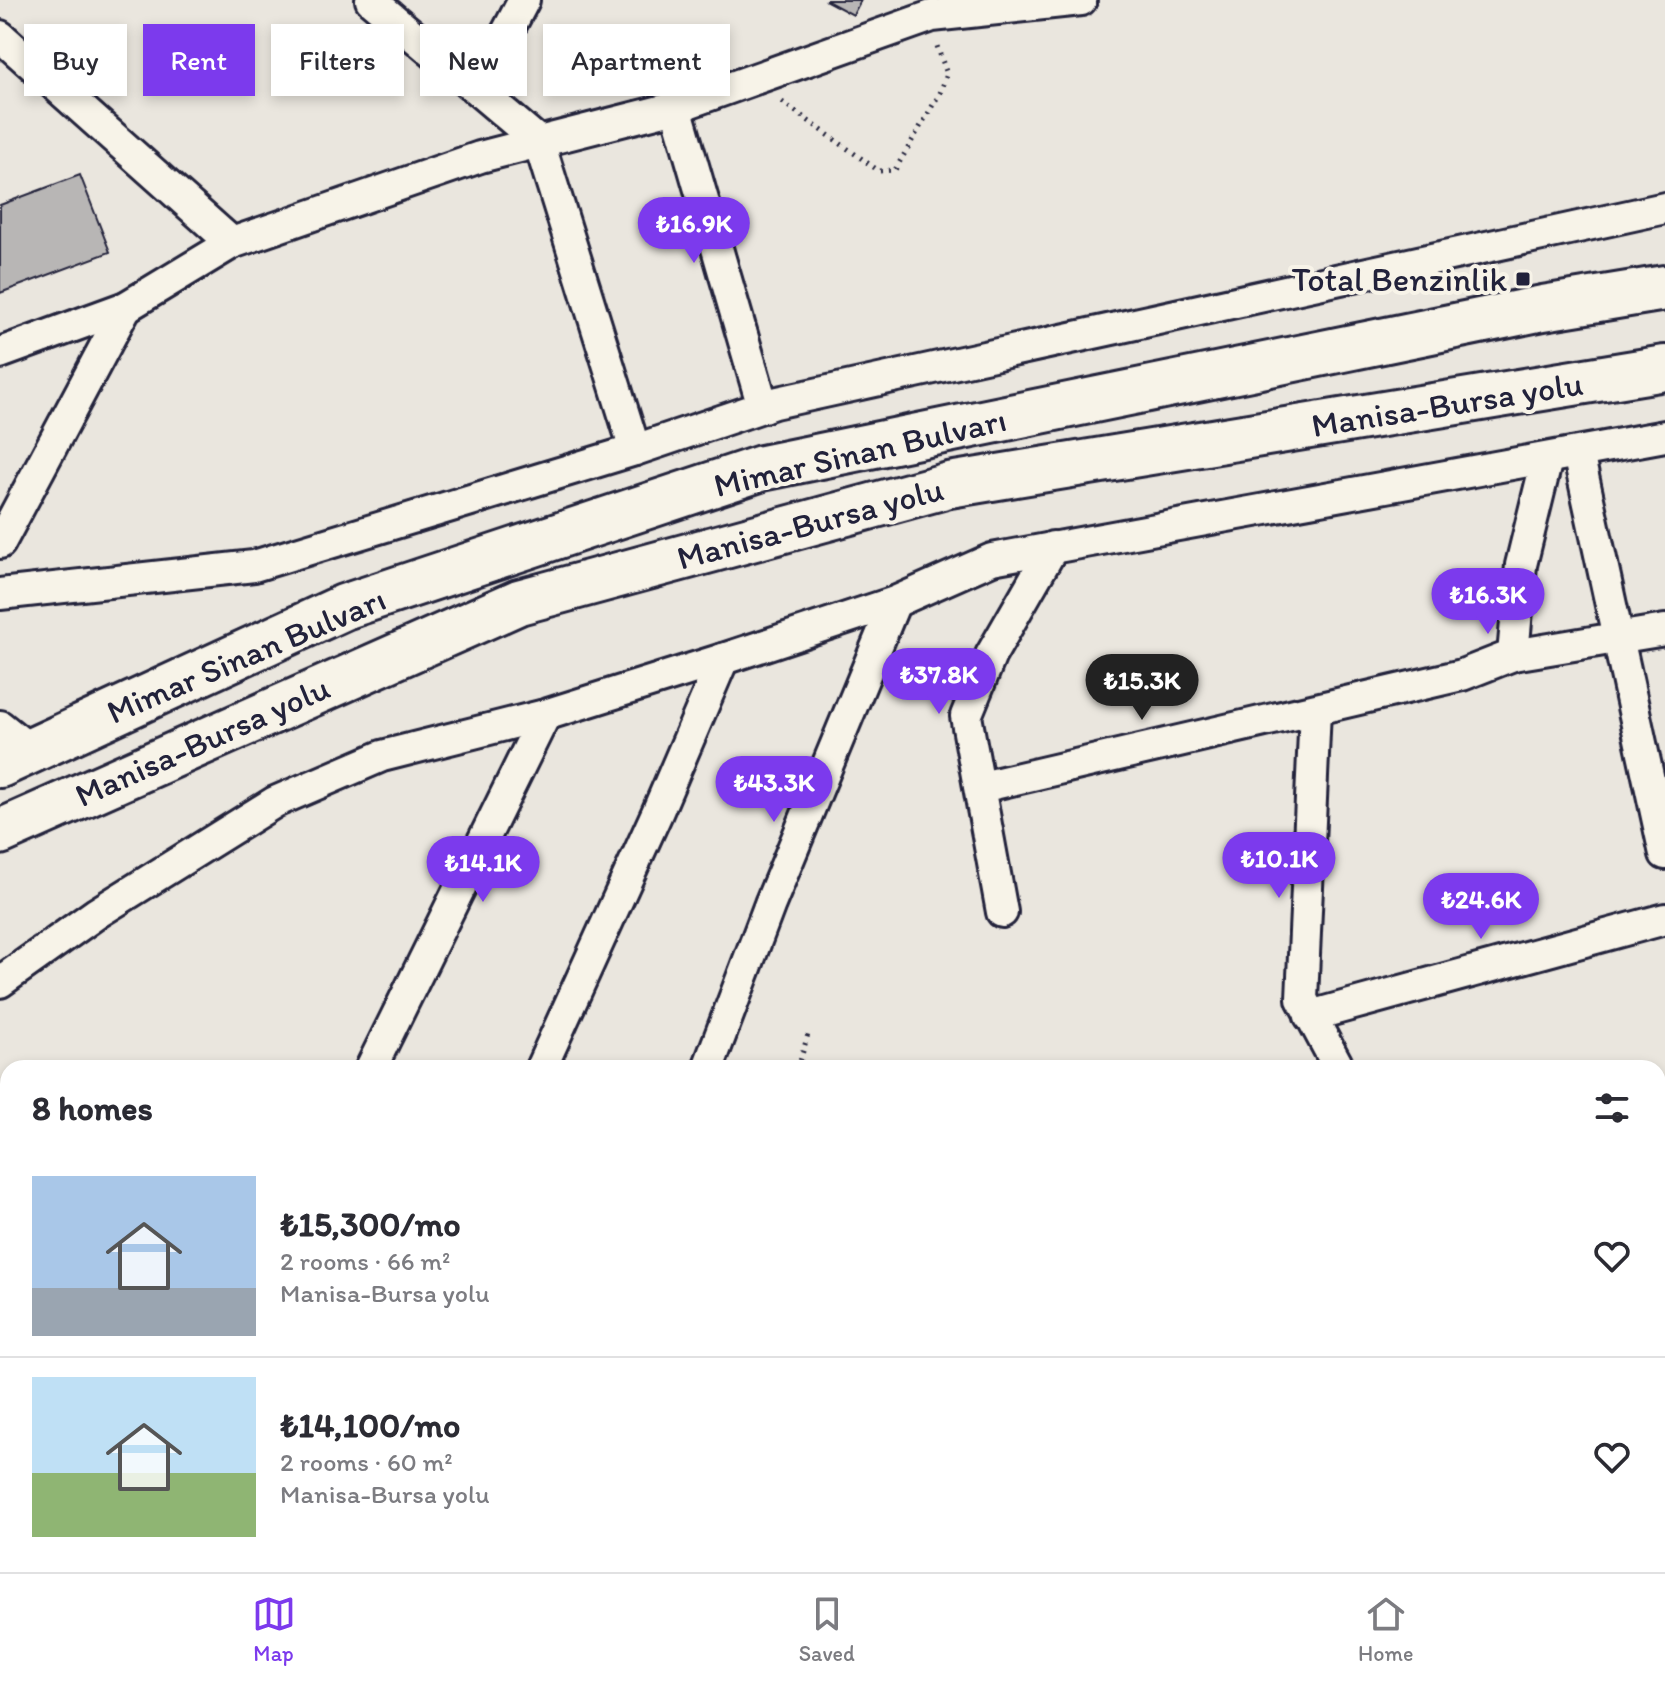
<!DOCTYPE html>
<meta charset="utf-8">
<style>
:root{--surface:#fff;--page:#f7f7f7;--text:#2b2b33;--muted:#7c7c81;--line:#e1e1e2;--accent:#7c3aed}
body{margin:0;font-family:Itim,sans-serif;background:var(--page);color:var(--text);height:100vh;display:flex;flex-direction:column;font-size:30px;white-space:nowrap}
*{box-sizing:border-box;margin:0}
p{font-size:26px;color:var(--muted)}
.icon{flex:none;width:44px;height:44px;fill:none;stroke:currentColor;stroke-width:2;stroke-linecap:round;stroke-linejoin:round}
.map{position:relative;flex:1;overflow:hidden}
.side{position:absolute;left:0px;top:1060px;width:1666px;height:512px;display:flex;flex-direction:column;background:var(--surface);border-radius:24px 24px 0 0;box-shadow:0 4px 12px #0003}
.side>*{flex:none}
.hud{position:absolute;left:24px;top:24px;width:800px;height:72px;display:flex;gap:16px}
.price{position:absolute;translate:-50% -68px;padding:0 18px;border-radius:28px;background:var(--accent);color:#fff;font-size:26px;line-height:52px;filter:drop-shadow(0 2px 4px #0008)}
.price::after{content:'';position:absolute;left:50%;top:48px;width:24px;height:18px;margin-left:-12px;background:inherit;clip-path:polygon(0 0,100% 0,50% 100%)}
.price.active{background:#222;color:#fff}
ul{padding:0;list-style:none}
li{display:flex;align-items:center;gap:24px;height:200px;padding:0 32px}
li+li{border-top:2px solid var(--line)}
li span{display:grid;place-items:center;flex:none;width:224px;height:160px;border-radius:0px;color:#555}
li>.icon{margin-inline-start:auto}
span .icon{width:96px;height:96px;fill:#fffc;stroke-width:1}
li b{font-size:34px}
h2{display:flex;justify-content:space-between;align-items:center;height:96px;padding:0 32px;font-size:34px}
.tag{padding:0 28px;border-radius:0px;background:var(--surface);box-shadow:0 4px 12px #0003;font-size:28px;line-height:72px}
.tag.active{background:var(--accent);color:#fff}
.menu{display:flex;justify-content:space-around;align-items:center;height:112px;border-top:2px solid var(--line);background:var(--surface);font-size:22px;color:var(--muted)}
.menu a{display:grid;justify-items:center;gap:4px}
.menu .active{color:var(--accent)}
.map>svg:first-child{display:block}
.building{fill:#b8b6b5;stroke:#22223b;stroke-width:2}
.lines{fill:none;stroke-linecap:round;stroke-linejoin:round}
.street-casing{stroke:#22223b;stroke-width:36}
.highway-casing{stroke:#22223b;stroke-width:50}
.path{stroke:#22223b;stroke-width:5;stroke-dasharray:2 6;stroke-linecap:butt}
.street{stroke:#f7f3e8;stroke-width:30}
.highway{stroke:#f7f3e8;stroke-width:44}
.poi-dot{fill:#22223b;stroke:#f7f3e8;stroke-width:3}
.labels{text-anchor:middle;stroke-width:8;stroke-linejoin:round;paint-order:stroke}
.poi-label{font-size:34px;fill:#22223b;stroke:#f7f3e8;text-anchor:end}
.street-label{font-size:34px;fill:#22223b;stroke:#f7f3e8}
</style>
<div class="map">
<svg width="1665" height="1572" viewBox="0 0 1665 1572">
<rect width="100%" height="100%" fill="#eae6de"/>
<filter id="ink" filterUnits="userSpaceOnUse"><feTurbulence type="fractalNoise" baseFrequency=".0125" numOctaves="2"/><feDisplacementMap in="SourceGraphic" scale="16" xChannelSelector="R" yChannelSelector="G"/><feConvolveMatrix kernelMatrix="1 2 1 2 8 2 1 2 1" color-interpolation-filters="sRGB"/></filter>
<g filter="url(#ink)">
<g class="building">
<polygon points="825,0 861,0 853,15"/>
<polygon points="80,175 110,252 0,293 0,205"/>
</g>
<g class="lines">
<defs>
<g id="street">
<polyline points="371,0 539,142 635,450"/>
<polyline points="0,36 232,243"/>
<polyline points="477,89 524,0"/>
<polyline points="676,107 763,407"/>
<polyline points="0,353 126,307 232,243 480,157 676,107 932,16 1081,0"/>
<polyline points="1578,453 1665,854"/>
<polyline points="0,543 126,307"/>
<polyline points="0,594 254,566 635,450 774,403 1665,208"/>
<polyline points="1513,655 1665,630"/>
<polyline points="1315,710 1302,999 1339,1068"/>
<polyline points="0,726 30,750"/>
<polyline points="981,787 1462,675 1513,655 1521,565 1547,459"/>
<polyline points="1002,912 966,716 991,655 1053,547"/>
<polyline points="0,982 97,913 275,802 382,756 545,715 723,659 895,602 992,559 1665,436"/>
<polyline points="1310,1016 1665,919"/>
<polyline points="371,1068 545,715"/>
<polyline points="541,1068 657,813 723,659"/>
<polyline points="708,1068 770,904 895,602"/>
<polyline points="1665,1422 1665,1424"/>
<polyline points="993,1564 1000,1572"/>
<polyline points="1161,1572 1167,1564"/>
</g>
<g id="highway">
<polyline points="0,765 344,607 762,468 1543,308 1665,288"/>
<polyline points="0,832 519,602 949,485 1665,368"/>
</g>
</defs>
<use href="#street" class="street-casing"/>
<use href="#highway" class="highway-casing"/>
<g class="path">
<polyline points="782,102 879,171 895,170 940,93 947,74 937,46"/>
<polyline points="798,1068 809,1031"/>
<polyline points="0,1439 8,1444"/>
<polyline points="39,1572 45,1564"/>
</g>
<use href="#street" class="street"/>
<use href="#highway" class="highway"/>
</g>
</g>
<rect class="poi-dot" x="1515" y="271" width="16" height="16" rx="4"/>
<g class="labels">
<g class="poi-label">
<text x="1507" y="291">Total Benzinlik</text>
</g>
<g class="street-label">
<text transform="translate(1447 404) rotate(-9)" y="12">Manisa-Bursa yolu</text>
<text transform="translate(860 452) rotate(-13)" y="12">Mimar Sinan Bulvarı</text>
<text transform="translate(810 523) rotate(-15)" y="12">Manisa-Bursa yolu</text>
<text transform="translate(246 655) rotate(-23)" y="12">Mimar Sinan Bulvarı</text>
<text transform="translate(202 741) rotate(-24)" y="12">Manisa-Bursa yolu</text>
</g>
</g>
</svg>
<b class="price" style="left:694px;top:265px">₺16.9K</b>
<b class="price" style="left:1488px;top:636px">₺16.3K</b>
<b class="price" style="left:939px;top:716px">₺37.8K</b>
<b class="price active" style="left:1142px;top:722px">₺15.3K</b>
<b class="price" style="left:774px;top:824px">₺43.3K</b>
<b class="price" style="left:1279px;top:900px">₺10.1K</b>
<b class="price" style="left:483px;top:904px">₺14.1K</b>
<b class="price" style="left:1481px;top:941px">₺24.6K</b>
<div class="hud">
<a class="tag">Buy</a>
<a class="tag active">Rent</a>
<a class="tag">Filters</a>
<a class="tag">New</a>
<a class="tag">Apartment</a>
</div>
<section class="side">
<h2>8 homes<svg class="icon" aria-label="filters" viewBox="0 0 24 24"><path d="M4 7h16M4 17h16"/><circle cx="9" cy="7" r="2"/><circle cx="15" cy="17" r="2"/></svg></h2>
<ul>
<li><span style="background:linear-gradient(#a9c7e8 70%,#9aa5b1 0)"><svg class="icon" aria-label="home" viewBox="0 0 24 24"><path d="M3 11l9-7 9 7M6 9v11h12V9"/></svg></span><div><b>₺15,300/mo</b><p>2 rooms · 66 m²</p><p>Manisa-Bursa yolu</p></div><svg class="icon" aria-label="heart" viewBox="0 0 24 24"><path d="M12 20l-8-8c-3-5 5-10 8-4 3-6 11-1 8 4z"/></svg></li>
<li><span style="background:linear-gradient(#bfe0f5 60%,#8fb573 0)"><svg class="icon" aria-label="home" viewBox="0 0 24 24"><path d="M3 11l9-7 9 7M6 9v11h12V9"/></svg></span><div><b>₺14,100/mo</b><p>2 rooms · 60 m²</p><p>Manisa-Bursa yolu</p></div><svg class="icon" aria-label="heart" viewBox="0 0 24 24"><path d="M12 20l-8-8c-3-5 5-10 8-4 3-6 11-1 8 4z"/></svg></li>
</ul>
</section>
</div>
<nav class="menu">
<a class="active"><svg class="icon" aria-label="map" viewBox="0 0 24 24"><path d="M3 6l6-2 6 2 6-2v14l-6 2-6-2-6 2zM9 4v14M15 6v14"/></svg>Map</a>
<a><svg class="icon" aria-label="saved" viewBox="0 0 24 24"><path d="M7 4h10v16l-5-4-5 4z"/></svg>Saved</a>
<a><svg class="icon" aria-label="home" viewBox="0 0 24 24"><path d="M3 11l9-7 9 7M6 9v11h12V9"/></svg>Home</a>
</nav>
